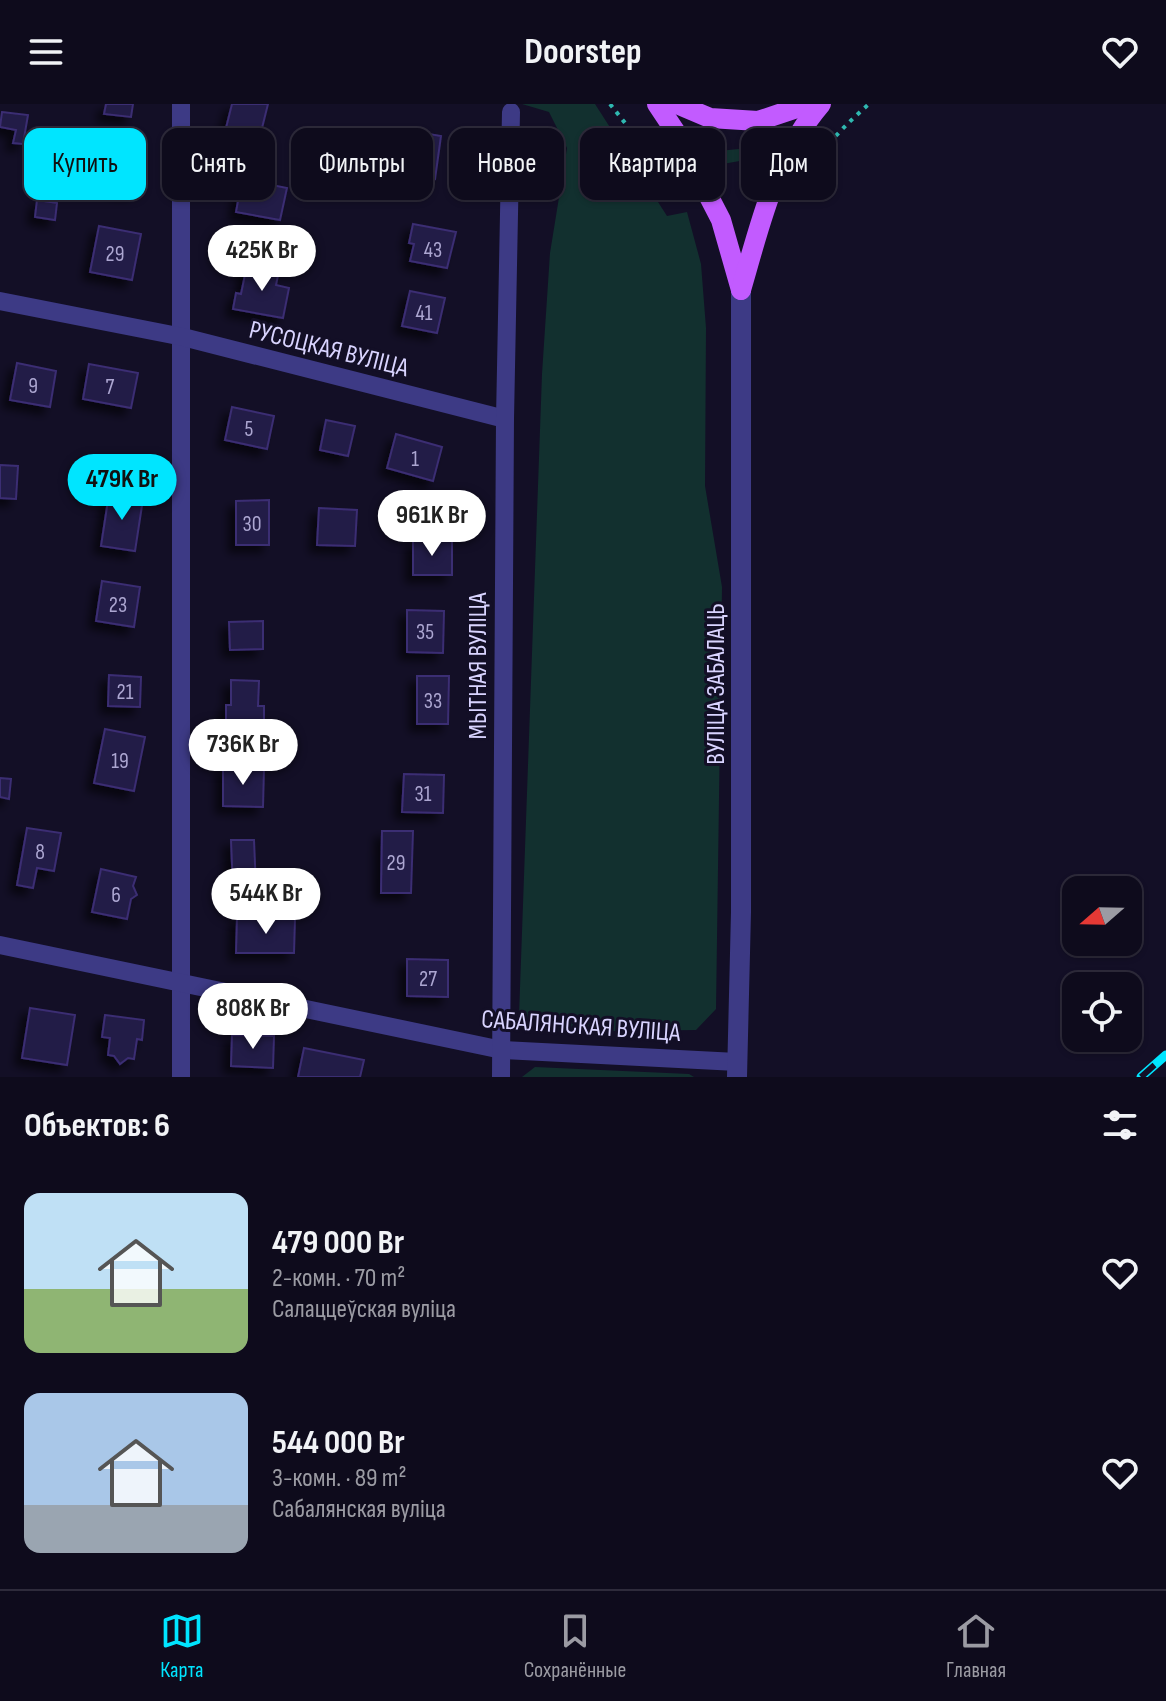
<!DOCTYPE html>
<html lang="ru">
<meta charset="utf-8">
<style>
:root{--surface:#0e0b1c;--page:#1c1929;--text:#f1f3f6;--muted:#9b9ba3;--line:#2e2b3b;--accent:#00e5ff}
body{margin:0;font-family:"Sofia Sans Condensed",sans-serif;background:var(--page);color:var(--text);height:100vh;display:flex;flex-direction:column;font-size:30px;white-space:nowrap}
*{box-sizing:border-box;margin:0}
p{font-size:26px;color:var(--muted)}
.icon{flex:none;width:44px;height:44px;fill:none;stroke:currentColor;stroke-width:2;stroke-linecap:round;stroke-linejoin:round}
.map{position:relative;height:973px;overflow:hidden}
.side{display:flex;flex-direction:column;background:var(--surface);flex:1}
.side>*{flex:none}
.top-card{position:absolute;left:24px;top:24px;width:1118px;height:72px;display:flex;gap:16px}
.needle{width:52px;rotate:250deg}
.fabs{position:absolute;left:1062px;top:772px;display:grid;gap:16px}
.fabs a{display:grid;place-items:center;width:80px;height:80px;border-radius:16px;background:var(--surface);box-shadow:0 2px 6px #0004,0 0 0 2px var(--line);font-size:40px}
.price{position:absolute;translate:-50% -68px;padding:0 18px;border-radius:28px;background:#fff;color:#222;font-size:26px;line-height:52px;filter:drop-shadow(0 2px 4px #0008)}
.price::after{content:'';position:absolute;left:50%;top:48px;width:24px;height:18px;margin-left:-12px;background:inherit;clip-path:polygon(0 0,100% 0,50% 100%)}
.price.active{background:var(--accent);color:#111}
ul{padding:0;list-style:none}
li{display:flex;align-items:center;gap:24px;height:200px;padding:0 24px}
li span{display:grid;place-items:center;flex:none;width:224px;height:160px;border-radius:16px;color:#555}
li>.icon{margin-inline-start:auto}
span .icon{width:96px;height:96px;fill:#fffc;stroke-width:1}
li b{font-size:34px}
h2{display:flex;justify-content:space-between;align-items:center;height:96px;padding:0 24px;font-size:34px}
.pill{padding:0 28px;border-radius:16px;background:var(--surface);box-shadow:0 2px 6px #0004,0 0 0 2px var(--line);font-size:28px;line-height:72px}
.pill.active{background:var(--accent);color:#111}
header{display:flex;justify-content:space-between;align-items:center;height:104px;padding:0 24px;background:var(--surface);font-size:36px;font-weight:700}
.tabs{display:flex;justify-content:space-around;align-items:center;height:112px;border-top:2px solid var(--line);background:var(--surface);font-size:22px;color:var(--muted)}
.tabs a{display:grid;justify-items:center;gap:4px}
.tabs .active{color:var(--accent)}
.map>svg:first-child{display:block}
.green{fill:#12302f}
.building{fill:#241b47;stroke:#3b2d73;stroke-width:2;filter:url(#shadow)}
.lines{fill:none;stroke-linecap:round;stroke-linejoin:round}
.path{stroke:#2fb8b0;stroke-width:4;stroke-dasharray:4 6;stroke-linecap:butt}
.minor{stroke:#3d3a85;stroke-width:18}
.tertiary{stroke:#3d3a85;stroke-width:20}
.primary{stroke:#c25bff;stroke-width:20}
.rail-casing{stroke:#00e5ff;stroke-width:9}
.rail{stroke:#130f26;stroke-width:6;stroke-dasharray:18;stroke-linecap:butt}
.labels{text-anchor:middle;stroke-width:6;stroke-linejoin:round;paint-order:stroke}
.number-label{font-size:22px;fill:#aca6d1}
.street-label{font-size:26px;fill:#d9d4ff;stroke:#130f26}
</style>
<header><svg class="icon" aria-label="menu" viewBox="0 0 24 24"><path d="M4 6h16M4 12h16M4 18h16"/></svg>Doorstep<svg class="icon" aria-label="heart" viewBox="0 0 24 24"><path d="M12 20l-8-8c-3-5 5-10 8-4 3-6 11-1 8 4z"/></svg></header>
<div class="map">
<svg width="1166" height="973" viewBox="0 0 1166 973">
<defs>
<filter id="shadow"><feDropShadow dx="-7" dy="7" stdDeviation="4" flood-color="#0009"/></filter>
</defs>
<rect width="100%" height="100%" fill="#130f26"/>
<g class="green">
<polygon points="522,0 595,0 667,112 687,108 701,160 706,224 705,382 722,483 716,905 696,926 541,928 519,912 542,270 550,149 567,44 549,8"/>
<polygon points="760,43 756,54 723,60 718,47"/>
<polygon points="535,963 689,970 694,973 522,973"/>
</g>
<g class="building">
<polygon points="106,0 133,0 131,13 104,10"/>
<polygon points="232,0 268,0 260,32 226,24"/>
<polygon points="2,8 28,11 23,40 13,39 16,26 0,23"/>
<polygon points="411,27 441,32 435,75 405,70"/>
<polygon points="90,40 139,48 132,87 83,78"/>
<polygon points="242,75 287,84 280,116 236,108"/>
<polygon points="37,96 57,99 55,116 35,113"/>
<polygon points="413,120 456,128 447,164 410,157 414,140 409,139"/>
<polygon points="99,122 141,130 132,176 90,168"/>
<polygon points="247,161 279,167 276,181 289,184 283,214 233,205 236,189 241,190"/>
<polygon points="410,187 445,194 437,229 402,222"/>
<polygon points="17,259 56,267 50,303 10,296"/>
<polygon points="89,260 138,269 131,304 83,295"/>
<polygon points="232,303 274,312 267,345 225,336"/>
<polygon points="326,316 355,322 348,352 320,346"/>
<polygon points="396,330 442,343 433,377 387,364"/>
<polygon points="0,361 18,362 16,395 0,394"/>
<polygon points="109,390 143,395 135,447 101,442"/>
<polygon points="269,396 269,441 236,441 236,397"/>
<polygon points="319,404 357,406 355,442 317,441"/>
<rect x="413" y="437" width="39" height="34"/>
<polygon points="102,477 140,483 134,523 96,517"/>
<polygon points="407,506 444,507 443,549 407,548"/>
<polygon points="263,517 263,545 230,546 229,518"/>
<polygon points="109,571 141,573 140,603 108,602"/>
<polygon points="417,572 449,572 448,620 417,620"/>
<polygon points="231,576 259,577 258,602 264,602 264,630 255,630 255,633 226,630 226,601 231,601"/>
<polygon points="105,625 145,633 134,687 94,679"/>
<polygon points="223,663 264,664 263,703 223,702"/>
<polygon points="404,670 444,671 443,709 402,708"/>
<polygon points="0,674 11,675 9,695 0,693"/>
<polygon points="27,724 61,729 54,767 37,764 33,784 17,781"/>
<polygon points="382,727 413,727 411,789 381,789"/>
<polygon points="231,736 254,736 256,784 233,785"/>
<polygon points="101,765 136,773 133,782 137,791 131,795 127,815 92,808"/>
<polygon points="237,814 295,814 294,849 236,849"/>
<polygon points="407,855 448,856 448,893 407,892"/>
<polygon points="30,904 75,911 67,961 22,954"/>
<polygon points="105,911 144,916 142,936 137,935 134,955 128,954 120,960 114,952 108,951 110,934 102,933"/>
<polygon points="232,931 274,932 273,964 231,962"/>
<polygon points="304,944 364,956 360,973 298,973"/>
</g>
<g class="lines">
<g class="path">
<polyline points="610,0 629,24 674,98"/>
<path d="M 806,72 C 821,45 846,20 869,0"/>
</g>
<g class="minor">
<polyline points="181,0 181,973"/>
<polyline points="0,197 183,233 505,315"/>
<polyline points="0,841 502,946 737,958"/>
<polyline points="501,973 505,315 511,8"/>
</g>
<polyline class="tertiary" points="737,973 741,808 741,186"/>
<g class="primary">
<polyline points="657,0 675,27 721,116 741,186"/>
<polyline points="677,0 710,14 758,17 809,0"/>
<path d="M 741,186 C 761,118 774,55 821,0"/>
</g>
<defs>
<polyline id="rail" points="1141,973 1166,951"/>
</defs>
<use href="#rail" class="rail-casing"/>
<use href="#rail" class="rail"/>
</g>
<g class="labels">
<g class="number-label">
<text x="433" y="153">43</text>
<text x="115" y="157">29</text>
<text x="424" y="216">41</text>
<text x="33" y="289">9</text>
<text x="110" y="290">7</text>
<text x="249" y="332">5</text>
<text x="415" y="362">1</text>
<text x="252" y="427">30</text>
<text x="118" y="508">23</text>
<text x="425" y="535">35</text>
<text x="125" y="595">21</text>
<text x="433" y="604">33</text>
<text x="120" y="664">19</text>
<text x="423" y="697">31</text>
<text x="40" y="755">8</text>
<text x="396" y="766">29</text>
<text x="116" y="798">6</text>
<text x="428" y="882">27</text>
</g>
<g class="street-label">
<text transform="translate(329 244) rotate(14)" y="9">РУСОЦКАЯ ВУЛІЦА</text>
<text transform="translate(477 562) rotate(-90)" y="9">МЫТНАЯ ВУЛІЦА</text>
<text transform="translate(715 580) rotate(-90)" y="9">ВУЛІЦА ЗАБАЛАЦЬ</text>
<text transform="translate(581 921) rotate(4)" y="9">САБАЛЯНСКАЯ ВУЛІЦА</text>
</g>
</g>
</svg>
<div class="fabs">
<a><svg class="needle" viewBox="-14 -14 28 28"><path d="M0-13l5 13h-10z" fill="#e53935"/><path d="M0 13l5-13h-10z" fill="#9b9ba3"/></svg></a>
<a><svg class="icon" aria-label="locate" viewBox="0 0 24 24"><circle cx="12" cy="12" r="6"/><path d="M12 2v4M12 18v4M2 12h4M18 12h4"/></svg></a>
</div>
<b class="price" style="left:262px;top:189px">425K Br</b>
<b class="price active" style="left:122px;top:418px">479K Br</b>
<b class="price" style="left:432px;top:454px">961K Br</b>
<b class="price" style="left:243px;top:683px">736K Br</b>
<b class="price" style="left:266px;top:832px">544K Br</b>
<b class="price" style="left:253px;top:947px">808K Br</b>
<div class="top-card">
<a class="pill active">Купить</a>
<a class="pill">Снять</a>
<a class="pill">Фильтры</a>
<a class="pill">Новое</a>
<a class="pill">Квартира</a>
<a class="pill">Дом</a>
</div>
</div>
<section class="side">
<h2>Объектов: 6<svg class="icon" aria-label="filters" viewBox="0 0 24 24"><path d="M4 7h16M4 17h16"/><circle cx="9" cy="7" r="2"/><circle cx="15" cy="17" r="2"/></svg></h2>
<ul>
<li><span style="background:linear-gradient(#bfe0f5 60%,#8fb573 0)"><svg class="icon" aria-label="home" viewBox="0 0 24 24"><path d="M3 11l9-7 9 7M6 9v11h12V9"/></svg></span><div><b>479 000 Br</b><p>2-комн. · 70 m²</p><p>Салаццеўская вуліца</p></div><svg class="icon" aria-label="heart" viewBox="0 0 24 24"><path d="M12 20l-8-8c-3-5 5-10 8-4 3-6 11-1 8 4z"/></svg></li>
<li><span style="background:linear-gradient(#a9c7e8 70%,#9aa5b1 0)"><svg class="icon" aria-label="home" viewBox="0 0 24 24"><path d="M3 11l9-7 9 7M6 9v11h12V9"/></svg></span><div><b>544 000 Br</b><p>3-комн. · 89 m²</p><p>Сабалянская вуліца</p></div><svg class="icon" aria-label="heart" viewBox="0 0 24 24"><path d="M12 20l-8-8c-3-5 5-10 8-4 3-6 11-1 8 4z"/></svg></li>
</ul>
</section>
<nav class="tabs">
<a class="active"><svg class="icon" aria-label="map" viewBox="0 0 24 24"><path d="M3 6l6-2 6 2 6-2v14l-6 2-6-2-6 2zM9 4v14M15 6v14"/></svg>Карта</a>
<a><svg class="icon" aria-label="saved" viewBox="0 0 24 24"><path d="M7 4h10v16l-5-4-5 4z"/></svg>Сохранённые</a>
<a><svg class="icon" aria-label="home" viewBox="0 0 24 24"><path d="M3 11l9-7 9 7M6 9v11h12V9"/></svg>Главная</a>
</nav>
